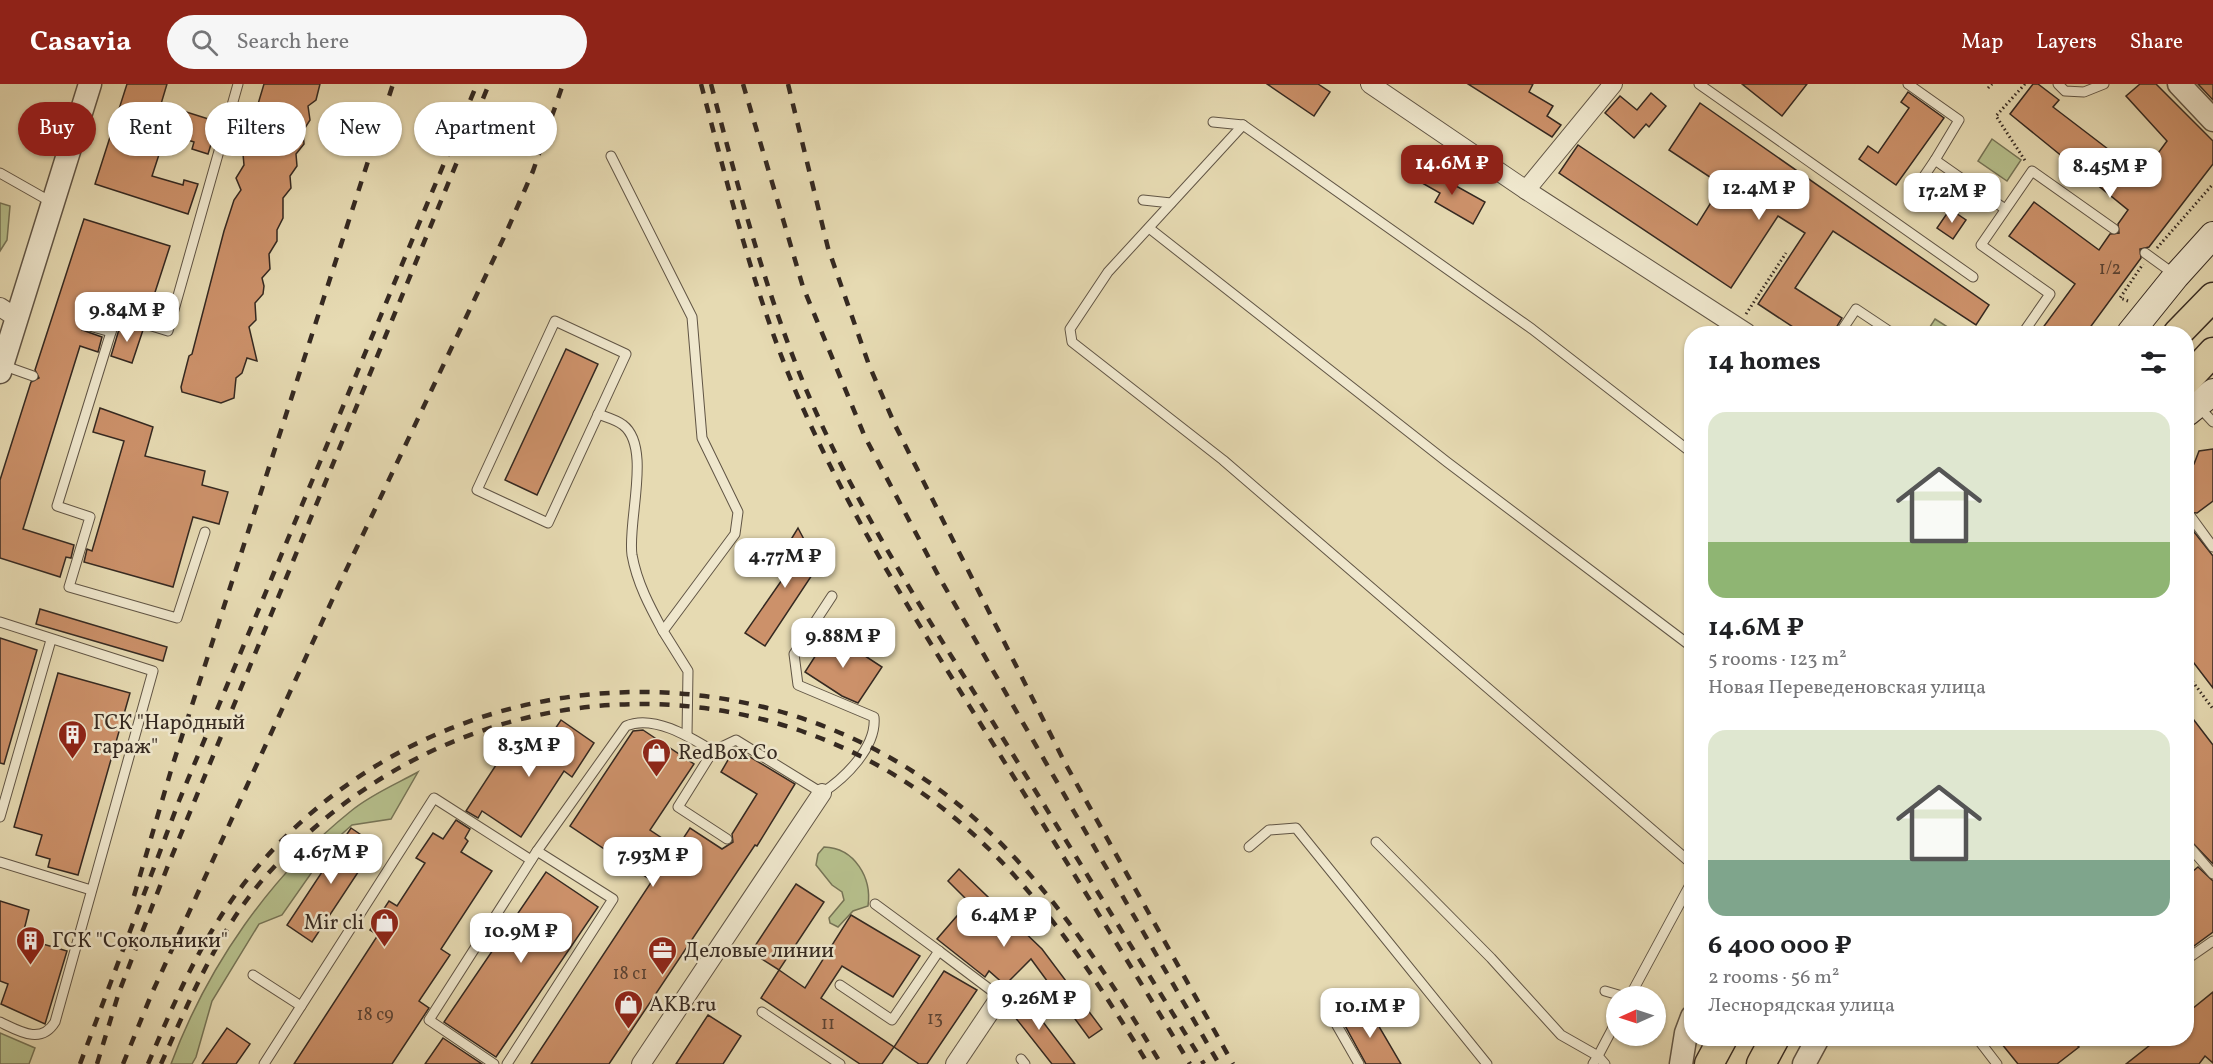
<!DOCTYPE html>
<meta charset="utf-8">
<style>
:root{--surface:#fff;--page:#f6f6f6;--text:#202124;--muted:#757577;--accent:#8f2418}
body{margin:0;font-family:Vollkorn,serif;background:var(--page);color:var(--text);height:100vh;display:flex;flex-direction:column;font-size:22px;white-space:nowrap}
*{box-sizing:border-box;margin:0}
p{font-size:20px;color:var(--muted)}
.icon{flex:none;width:33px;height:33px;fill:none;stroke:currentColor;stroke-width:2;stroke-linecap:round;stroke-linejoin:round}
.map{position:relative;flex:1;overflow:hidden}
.details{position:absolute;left:1684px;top:242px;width:510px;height:720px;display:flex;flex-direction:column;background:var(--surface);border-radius:24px;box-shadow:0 2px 4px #0004}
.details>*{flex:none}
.hud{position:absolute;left:18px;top:18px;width:570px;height:54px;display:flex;gap:12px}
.needle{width:39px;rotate:267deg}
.tools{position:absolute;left:1606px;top:902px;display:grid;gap:12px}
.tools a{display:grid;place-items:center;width:60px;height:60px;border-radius:50%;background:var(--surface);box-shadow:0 2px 4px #0004;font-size:30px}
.price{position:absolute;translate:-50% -51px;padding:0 14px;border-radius:12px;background:#fff;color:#222;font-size:20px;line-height:39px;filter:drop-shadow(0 2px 3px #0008)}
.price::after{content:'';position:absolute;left:50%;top:36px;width:18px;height:14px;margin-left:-9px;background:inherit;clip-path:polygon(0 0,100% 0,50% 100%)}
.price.selected{background:var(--accent);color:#fff}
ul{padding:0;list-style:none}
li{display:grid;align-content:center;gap:12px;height:318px;padding:0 24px}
li span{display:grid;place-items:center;height:186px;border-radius:18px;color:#555}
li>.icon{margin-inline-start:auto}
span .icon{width:108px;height:108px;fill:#fffc;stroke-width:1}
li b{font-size:26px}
h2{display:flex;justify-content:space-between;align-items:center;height:72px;padding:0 24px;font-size:26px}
.chip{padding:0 21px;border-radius:27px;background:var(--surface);box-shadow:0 2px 4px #0004;font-size:21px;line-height:54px}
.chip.selected{background:var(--accent);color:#fff}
header{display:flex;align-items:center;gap:36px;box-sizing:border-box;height:84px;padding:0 30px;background:var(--accent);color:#fff}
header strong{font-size:28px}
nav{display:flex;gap:33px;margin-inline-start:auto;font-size:21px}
.search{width:420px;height:54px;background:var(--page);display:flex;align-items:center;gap:15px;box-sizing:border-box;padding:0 21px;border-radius:33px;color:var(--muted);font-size:22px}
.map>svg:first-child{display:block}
.green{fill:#b6bf8c;stroke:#767456;stroke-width:1.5}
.building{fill:#cc916a;stroke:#352921;stroke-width:1.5}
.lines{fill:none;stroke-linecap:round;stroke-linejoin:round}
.service-casing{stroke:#615545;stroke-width:11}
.minor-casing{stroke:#615545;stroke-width:20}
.tertiary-casing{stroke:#615545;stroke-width:25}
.secondary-casing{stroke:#352921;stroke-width:28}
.primary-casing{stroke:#352921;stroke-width:31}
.path{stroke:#352921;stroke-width:3;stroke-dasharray:1.5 3;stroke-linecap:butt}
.service{stroke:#efe7cd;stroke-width:9}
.minor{stroke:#efe7cd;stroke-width:18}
.tertiary{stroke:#efe7cd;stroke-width:22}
.secondary{stroke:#efe7cd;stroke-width:26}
.primary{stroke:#e6dab2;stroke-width:28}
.rail{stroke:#352921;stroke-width:4.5;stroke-dasharray:10 10;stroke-linecap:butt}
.labels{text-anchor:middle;stroke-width:5;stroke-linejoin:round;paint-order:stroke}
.number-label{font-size:18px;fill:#5b4333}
.poi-label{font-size:21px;fill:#352921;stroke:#efe7cd;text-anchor:start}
</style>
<header>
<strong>Casavia</strong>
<div class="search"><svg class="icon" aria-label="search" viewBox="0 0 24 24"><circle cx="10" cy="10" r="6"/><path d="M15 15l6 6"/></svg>Search here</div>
<nav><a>Map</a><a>Layers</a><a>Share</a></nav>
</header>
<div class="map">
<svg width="2213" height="980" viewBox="0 0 2213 980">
<rect width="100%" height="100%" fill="#e6dab2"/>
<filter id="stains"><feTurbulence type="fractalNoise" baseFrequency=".00333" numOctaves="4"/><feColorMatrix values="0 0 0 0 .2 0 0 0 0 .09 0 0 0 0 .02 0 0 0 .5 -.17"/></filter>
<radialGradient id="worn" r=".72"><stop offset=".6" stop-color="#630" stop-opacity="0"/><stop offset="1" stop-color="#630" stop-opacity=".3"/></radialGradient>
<g class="green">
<polygon points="1992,55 2021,76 2007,97 1978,77"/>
<polygon points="0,119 10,122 7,156 0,167"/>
<polygon points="1935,235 1957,249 1926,249"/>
<path d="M 418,688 L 391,735 L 352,741 L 333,758 L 282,831 L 259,840 L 212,917 L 196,973 L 192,980 L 171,980 C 207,883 270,792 351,727 C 370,711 396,700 418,688 Z"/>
<path d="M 824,763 C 855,764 872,794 868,822 L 853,827 L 838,843 L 830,839 L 829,834 L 844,816 L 842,808 L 832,801 L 816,781 L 818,770 Z"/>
<polygon points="0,949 35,964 29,980 0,980"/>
</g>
<g class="building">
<polygon points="127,0 167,0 161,20 218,38 208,70 192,65 194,58 166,49 152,92 183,101 184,96 198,100 188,130 95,100"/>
<polygon points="264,0 320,0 316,16 308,22 310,36 303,47 304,60 296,70 297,82 290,92 291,104 283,114 283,134 277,146 277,157 269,170 270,185 262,194 264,202 263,210 255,219 256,236 249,243 257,277 247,274 242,289 236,294 234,314 221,319 182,308 181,303 189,272 192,270 224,147 234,116 241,106 236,94 244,81 243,70"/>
<polygon points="1267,0 1318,0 1330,8 1314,32"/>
<polygon points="1468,0 1533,0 1529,8 1553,22 1547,32 1561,41 1552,53"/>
<polygon points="1742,0 1807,0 1782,32"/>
<polygon points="2033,0 2038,0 2059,16 2053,23 2142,91 2167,57 2126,12 2140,0 2156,0 2213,57 2213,80 2149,163 2140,165 2141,174 2086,249 2039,249 2075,200 2009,152 2034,118 2099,166 2110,150 2119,149 2118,140 2128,126 2010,30"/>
<polygon points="2198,0 2213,0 2213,16"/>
<polygon points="1908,8 1944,34 1896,101 1859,75 1868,62 1878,69 1909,24 1901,18"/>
<polygon points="1651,9 1666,22 1649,43 1646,40 1634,54 1605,29 1620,12 1637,26"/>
<polygon points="1700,19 1989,221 1976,241 1833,147 1795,204 1842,234 1833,249 1802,249 1758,220 1805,149 1778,132 1731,204 1559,89 1578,61 1697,141 1722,101 1669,66"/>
<polygon points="1422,83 1485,118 1473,140 1435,118 1440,109 1415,95"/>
<polygon points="1950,125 1966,136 1953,155 1937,144"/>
<polygon points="84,135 170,162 147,233 115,224 110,229 106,240 87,234 80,239 82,246 102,253 98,268 80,262 23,445 74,461 71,474 66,473 60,493 0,474 0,396 31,298 39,294 35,286"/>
<polygon points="121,239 143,246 132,279 111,272"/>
<polygon points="566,265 598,280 537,411 505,396"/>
<polygon points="100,324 153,343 145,372 205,387 202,401 228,408 219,440 193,433 173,503 84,478 87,465 92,467 124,357 93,348"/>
<polygon points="2213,365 2213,417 2197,429 2187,428 2187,386 2194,380 2199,367"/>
<polygon points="2187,439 2213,472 2213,604 2187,570"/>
<polygon points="798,444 818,482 765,562 745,549 791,483 779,475"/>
<polygon points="40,525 167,563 163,577 36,540"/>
<polygon points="830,549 882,583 858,619 842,612 805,588"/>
<polygon points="0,554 37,566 4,680 0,679"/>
<polygon points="58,589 130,609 78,791 48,783 50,775 36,771 42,751 14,743"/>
<polygon points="2187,627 2213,661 2213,780 2187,753"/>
<polygon points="561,636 594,659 572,693 564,687 521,753 482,727 478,734 466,727 513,655 537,672"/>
<polygon points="643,646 694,680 650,746 677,764 690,744 722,765 733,758 732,750 757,710 721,688 735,664 795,700 757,762 755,761 609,980 531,980 652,797 570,742 633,647"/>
<polygon points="456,736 470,745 465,754 468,757 461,768 492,787 441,865 450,871 419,917 429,924 392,980 294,980 378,851 370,846 389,817 397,822 425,779 416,774 433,749 443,755"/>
<polygon points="351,744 376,761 312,858 287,841"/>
<polygon points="2198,783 2213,797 2213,848 2187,867 2187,792"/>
<polygon points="959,785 1042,865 1102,945 1089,954 1031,875 1005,901 989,887 985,893 937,855 969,818 948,797"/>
<polygon points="546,788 598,823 496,973 444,938"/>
<polygon points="796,800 824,818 779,886 751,868"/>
<polygon points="0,817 29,826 22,854 67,867 45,940 1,920 8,900 0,897"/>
<polygon points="851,831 920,872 893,913 842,882 821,914 894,963 882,980 860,980 761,914 779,886 805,904"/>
<polygon points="944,887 977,906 927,980 919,980 894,963"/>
<polygon points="2213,908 2213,979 2205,972 2199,980 2126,980 2159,954 2187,954 2187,929"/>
<polygon points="1021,909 1075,980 1052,980 1007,923"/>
<polygon points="1367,922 1401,980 1366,980 1342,936"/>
<polygon points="708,931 741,952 723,980 676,980"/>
<polygon points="227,944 250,960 236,980 202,980"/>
<polygon points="443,954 482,980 425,980"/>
<polygon points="1997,954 2069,954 2079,963 2057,980 2018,980"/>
</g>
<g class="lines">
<defs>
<g id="service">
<polyline points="1699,0 1973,193"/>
<polyline points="1908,0 1959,36 1935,76"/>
<polyline points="2058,0 2065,7 2084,8 2104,0"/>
<polyline points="1213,38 1243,41"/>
<polyline points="611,72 692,233 702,354 738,428 735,450 663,547 688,587 687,651"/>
<polyline points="0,89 53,119"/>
<polyline points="1914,107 1935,76 2005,125"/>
<polyline points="1143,116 1171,119"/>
<polyline points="1149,144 1447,378 1692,563"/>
<polyline points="2145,169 2174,190"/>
<polygon points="555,237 626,270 548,439 477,406"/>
<polyline points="86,241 111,248 116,231 168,247 238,0"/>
<polyline points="111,248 57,422 90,433 69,503 177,534 205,448"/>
<polyline points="1840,249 1856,225 1892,249"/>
<polyline points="2023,249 2050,210 1981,161 2032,87 2114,145"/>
<polyline points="2,281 33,292"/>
<polyline points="2199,323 2213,338"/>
<path d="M 598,330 C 606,333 617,336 623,341 C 652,363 627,438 632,471 C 637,499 650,523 663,547"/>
<polyline points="1692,369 1532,245 1243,41 1108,188 1070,245 1072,258 1223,376 1692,780"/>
<polyline points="2191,433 2213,463"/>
<path d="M 0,538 L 153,587 L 55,938 C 41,961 19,947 0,938"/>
<polyline points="713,667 678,723 727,755"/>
<polyline points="0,733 51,556"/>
<polyline points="1376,758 1491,874 1561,951 1598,972 1593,980"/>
<polyline points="2187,760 2213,790"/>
<polyline points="1249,763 1269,746 1296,744 1487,980"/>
<path d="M 537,767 L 626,642 C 653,630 690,653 713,667 L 736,656 L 822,709 C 845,694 877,663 874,633 L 798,601 L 794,570 L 832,512"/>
<polyline points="0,778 91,806"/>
<polyline points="875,820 939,867"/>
<polyline points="2187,875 2213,857"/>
<polyline points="253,891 301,922"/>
<polyline points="840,901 892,936 939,867 1000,913 1010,906"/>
<polyline points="1605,907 1622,912"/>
<polyline points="1630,912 1692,797"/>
<polyline points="762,928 840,980"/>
<polyline points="1331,931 1359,980"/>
<polyline points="1977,954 1997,980"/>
<polyline points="1021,975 1025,980"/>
<polyline points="264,980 434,714 531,776"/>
<polyline points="494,980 429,936 537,767 613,815 507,980"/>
<polyline points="1605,980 1598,972 1617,936"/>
</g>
<g id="minor">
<polyline points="1370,0 1526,106 1747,249"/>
<polyline points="1526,106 1613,0"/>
<polyline points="0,223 17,234"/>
<polyline points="641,980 822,709"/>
<polyline points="955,980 1000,913"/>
</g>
<g id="tertiary">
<polyline points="2179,0 2213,36"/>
<polyline points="0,288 90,0"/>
<polyline points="1681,980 1686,949 1692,933"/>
<polyline points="1804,980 1818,954"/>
</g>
<g id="secondary">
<polyline points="2130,249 2176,192 2213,151"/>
<polyline points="2187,329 2213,308"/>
</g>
<g id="primary">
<polyline points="2178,249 2213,213"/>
<polyline points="2187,296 2213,268"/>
<polyline points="1709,980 1723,954"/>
<polyline points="1761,980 1775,954"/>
</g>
</defs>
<use href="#service" class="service-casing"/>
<use href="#minor" class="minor-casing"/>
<use href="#tertiary" class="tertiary-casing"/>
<use href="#secondary" class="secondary-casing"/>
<use href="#primary" class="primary-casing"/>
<g class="path">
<polyline points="2025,0 1996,32 2026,78"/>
<polyline points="1988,4 1992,0"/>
<polyline points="2157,164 2213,100"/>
<polyline points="2128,217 2120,214 2143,180"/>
<polyline points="1746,230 1786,169"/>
<polyline points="2187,590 2213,625"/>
</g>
<use href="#service" class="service"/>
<use href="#minor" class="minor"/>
<use href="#tertiary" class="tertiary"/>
<use href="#secondary" class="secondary"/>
<use href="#primary" class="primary"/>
<g class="rail">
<path d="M 701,0 C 730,109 756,219 802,322 C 853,437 920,543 987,650 C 1055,759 1123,869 1190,980"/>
<path d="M 711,0 C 739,107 767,215 811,317 C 861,431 928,535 994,640 C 1064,753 1134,867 1204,980"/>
<polyline points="743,0 803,203 865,353 938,491 1219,980"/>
<polyline points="788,0 828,164 869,281 895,341 1065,679 1233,980"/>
<polyline points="134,812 172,683 393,0"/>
<polyline points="80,980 179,717 477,0"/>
<polyline points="97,980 119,908 167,784 489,0"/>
<polyline points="123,980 152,909 339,501 506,149 533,87 563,0"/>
<path d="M 148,980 C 176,914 204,848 250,792 C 426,575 752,546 965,726 C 1048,797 1106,888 1161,980"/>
<path d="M 161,980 C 190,915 218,847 265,793 C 444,589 746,560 956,735 C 1036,802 1094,891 1148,980"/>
</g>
</g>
<defs>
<symbol id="building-pin" viewBox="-11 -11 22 30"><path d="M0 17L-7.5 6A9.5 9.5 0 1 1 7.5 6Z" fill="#8f2418" stroke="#efe7cd"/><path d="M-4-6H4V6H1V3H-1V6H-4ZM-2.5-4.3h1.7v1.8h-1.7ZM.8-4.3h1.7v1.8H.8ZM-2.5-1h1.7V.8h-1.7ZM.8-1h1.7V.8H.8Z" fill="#fff"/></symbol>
<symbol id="shop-pin" viewBox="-11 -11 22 30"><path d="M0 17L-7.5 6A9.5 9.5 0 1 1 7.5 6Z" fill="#8f2418" stroke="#efe7cd"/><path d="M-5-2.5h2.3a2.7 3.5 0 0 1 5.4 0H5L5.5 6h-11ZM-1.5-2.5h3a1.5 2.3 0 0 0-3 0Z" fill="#fff"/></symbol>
<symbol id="office-pin" viewBox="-11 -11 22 30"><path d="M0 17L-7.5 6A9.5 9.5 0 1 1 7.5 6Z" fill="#8f2418" stroke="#efe7cd"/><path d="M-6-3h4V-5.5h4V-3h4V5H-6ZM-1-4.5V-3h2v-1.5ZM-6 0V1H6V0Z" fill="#fff"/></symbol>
</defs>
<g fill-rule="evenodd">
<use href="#building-pin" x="56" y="634" width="33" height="45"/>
<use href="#shop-pin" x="640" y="652" width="33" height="45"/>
<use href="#shop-pin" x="368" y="822" width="33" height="45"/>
<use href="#building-pin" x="14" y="840" width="33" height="45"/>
<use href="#office-pin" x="646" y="850" width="33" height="45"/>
<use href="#shop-pin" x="612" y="904" width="33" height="45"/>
</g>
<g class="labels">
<g class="number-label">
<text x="2110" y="190">1/2</text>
<text x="630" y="895">18 с1</text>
<text x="375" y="936">18 с9</text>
<text x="935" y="940">13</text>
<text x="828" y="945">11</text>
</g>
<g class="poi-label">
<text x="93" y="645">ГСК "Народный<tspan x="93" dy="24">гараж"</tspan></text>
<text x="678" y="675">RedBox Co</text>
<text x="364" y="845" text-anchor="end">Mir cli</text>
<text x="52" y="863">ГСК "Сокольники"</text>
<text x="684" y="873">Деловые линии</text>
<text x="649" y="927">AKB.ru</text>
</g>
</g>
<rect width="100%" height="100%" filter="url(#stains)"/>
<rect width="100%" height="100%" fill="url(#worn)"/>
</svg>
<div class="tools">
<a><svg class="needle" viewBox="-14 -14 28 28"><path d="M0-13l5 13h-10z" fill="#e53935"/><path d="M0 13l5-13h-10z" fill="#757577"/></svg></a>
</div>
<b class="price selected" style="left:1452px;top:112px">14.6M ₽</b>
<b class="price" style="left:2110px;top:115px">8.45M ₽</b>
<b class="price" style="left:1759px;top:137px">12.4M ₽</b>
<b class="price" style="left:1952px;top:140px">17.2M ₽</b>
<b class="price" style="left:127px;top:259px">9.84M ₽</b>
<b class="price" style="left:785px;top:505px">4.77M ₽</b>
<b class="price" style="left:843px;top:585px">9.88M ₽</b>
<b class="price" style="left:529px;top:694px">8.3M ₽</b>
<b class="price" style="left:331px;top:801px">4.67M ₽</b>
<b class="price" style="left:653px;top:804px">7.93M ₽</b>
<b class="price" style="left:1004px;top:864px">6.4M ₽</b>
<b class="price" style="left:521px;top:880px">10.9M ₽</b>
<b class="price" style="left:1039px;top:947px">9.26M ₽</b>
<b class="price" style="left:1370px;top:955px">10.1M ₽</b>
<div class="hud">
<a class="chip selected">Buy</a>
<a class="chip">Rent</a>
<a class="chip">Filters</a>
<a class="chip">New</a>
<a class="chip">Apartment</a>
</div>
<section class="details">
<h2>14 homes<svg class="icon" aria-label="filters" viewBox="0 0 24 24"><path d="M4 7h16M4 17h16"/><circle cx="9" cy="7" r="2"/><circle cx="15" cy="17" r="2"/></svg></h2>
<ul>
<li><span style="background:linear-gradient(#dfe7d0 70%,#8fb573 0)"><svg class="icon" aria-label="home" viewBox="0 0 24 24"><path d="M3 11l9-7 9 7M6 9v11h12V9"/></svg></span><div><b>14.6M ₽</b><p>5 rooms · 123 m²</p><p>Новая Переведеновская улица</p></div></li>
<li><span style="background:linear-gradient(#dfe7d0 70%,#7fa58c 0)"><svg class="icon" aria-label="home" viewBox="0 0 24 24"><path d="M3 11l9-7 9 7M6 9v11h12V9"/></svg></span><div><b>6 400 000 ₽</b><p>2 rooms · 56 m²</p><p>Леснорядская улица</p></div></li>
</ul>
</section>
</div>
